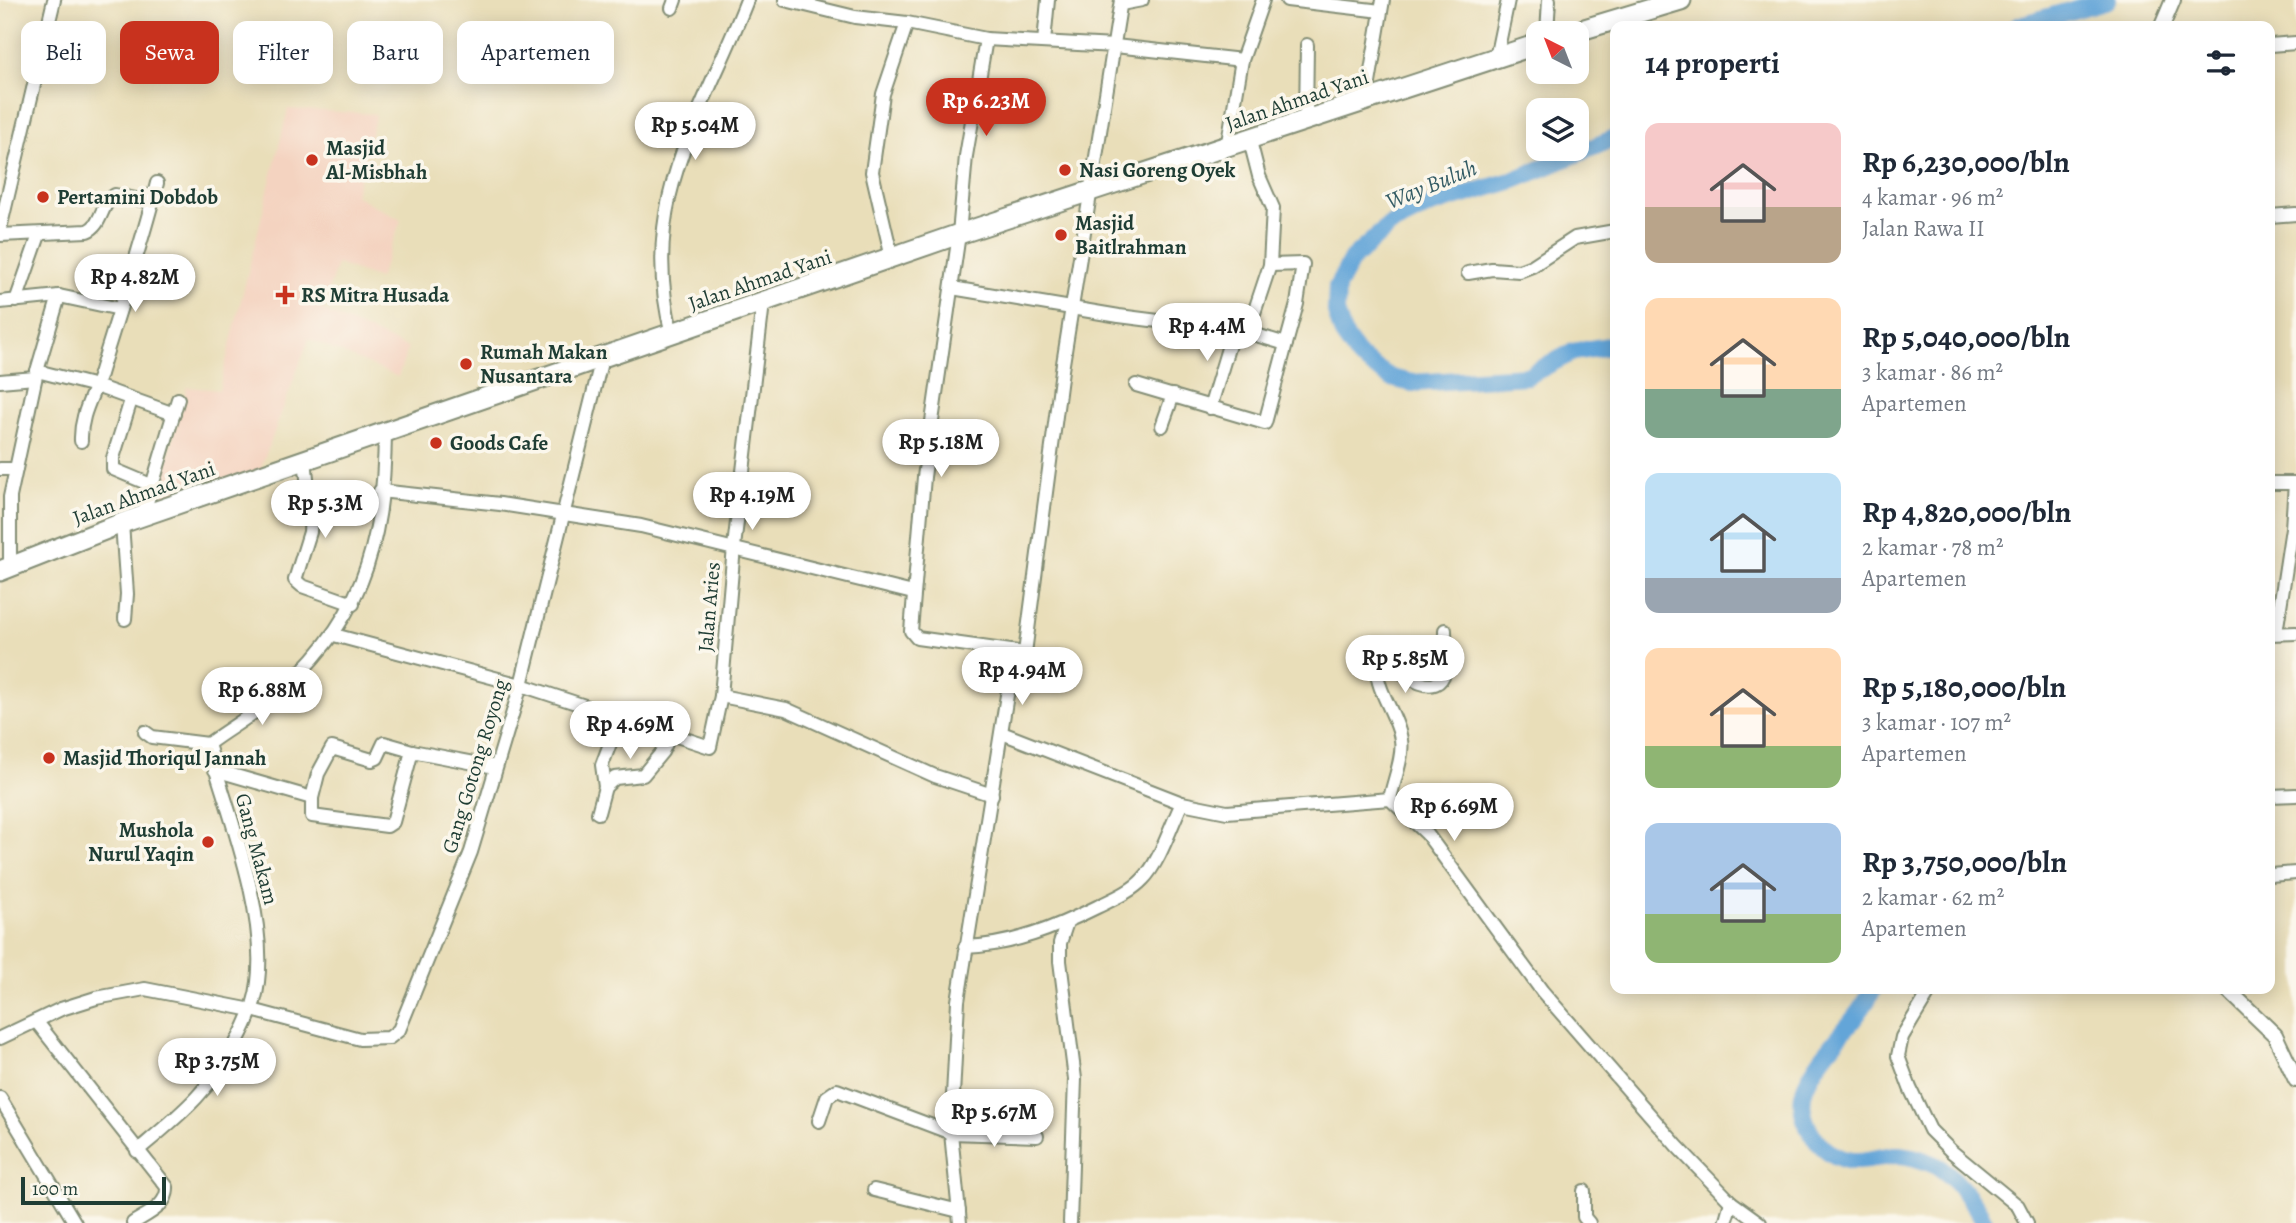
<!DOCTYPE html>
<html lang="id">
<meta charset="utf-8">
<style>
:root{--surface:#fff;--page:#f2f2f3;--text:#1f2937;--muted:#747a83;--accent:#c8321e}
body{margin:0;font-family:Alegreya,serif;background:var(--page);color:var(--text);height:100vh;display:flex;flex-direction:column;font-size:26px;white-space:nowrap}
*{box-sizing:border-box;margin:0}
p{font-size:23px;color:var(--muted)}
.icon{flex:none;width:38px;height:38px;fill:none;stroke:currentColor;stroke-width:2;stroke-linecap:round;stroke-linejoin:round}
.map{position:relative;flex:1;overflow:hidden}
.sheet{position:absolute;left:1610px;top:21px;width:665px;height:973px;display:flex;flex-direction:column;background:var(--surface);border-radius:14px;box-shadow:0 4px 18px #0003}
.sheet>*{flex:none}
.hud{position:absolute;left:21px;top:21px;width:665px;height:63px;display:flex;gap:14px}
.needle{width:46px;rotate:318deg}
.controls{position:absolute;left:1526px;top:21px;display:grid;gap:14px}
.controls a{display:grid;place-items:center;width:63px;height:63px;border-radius:14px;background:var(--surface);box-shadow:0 4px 18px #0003;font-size:35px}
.scale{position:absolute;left:21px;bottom:18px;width:145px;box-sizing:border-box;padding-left:7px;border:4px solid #1f3d34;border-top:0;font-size:19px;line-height:24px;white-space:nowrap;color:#1f3d34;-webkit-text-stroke:5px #fbf7ec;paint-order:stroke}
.price{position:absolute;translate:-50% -60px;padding:0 16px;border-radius:24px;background:#fff;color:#222;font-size:23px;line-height:46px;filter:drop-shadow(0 2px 4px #0008)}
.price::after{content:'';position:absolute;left:50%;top:42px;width:21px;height:16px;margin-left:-10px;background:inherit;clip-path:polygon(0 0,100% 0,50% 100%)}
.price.on{background:var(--accent);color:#fff}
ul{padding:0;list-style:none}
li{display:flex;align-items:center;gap:21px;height:175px;padding:0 35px}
li span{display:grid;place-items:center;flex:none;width:196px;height:140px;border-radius:14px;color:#555}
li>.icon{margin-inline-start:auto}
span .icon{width:84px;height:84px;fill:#fffc;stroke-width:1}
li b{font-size:30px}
h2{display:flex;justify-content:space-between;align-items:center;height:84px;padding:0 35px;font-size:30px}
.pill{padding:0 24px;border-radius:14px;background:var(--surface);box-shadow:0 4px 18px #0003;font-size:24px;line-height:63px}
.pill.on{background:var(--accent);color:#fff}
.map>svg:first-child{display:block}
.built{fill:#f4d3c0}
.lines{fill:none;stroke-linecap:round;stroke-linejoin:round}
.river{stroke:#64a5d8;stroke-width:18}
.minor-casing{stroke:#848e76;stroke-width:16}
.tertiary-casing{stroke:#848e76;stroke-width:18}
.trunk-casing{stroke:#848e76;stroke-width:23}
.minor{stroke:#fff;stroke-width:12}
.tertiary{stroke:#fff;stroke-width:14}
.trunk{stroke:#fff;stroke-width:19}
.poi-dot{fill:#c8321e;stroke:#fbf7ec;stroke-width:2.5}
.labels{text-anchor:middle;stroke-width:7;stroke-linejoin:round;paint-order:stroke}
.street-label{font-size:21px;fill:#1f3d34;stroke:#fbf7ec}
.poi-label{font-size:21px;font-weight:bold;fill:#1f3d34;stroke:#fbf7ec;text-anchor:start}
.water-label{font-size:23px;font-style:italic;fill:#345c65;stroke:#fbf7ec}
</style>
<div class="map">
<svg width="2296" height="1223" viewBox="0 0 2296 1223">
<rect width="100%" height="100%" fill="#fbf7ec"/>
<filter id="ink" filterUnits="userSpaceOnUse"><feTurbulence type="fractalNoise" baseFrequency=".0143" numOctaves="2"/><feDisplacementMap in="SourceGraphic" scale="14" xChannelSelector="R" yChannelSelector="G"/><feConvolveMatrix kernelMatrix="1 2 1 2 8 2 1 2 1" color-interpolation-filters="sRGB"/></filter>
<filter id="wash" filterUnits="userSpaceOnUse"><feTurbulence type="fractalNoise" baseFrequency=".00686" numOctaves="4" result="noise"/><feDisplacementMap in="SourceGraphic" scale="28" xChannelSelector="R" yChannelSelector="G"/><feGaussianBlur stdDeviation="1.57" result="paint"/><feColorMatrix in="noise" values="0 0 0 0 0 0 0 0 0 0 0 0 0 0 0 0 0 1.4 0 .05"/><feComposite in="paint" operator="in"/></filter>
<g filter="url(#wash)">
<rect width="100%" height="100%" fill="#e9deb9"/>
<polygon class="built" points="288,109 376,114 355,195 401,220 379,279 337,264 322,310 408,348 398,377 309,339 260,470 156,504 187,387 219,390"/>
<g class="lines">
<g class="river">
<polyline points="2018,26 2107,0"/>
<polyline points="1615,138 1514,180 1431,205 1390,225 1352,259 1337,287 1336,312 1343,334 1359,357 1391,378 1412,383 1527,376 1573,352 1615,345"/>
<path d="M 1873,989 C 1856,1024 1822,1049 1806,1085 C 1792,1117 1820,1158 1853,1161 C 1867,1162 1882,1156 1896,1155 C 1907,1154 1927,1161 1937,1166 C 1952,1173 1978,1208 1985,1223"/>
</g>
</g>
</g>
<g filter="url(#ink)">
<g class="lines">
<defs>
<g id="minor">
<polyline points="785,0 855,17 907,23 986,39 1115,46 1242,60"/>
<polyline points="1287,0 1381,11"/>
<polyline points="1121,4 1142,0"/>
<polyline points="672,8 675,0"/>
<polyline points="1547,33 1549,0"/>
<polyline points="986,39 966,156 959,234 924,477 911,631 917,638 1025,653"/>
<polyline points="1044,42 1048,0"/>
<polyline points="2270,45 2296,43"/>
<polyline points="1496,58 1508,0"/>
<polyline points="1366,101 1383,0"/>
<polyline points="1306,121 1307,45"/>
<polyline points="1227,148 1242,60 1263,0"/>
<polyline points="2270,216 2296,214"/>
<polyline points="0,229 54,0"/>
<path d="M 0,235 L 87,231 C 103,225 100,203 115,195 L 152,202"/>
<polyline points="892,258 872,172 883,94 907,23"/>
<polyline points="1270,265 1303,264 1297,304 1286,344"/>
<polyline points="1468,273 1492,269 1519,271 1532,266 1575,238 1615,231"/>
<polyline points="952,288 1119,316 1182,324 1223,325 1286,344 1265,423 1136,385"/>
<polyline points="16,301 39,235"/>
<polyline points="0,302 59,296 120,309"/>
<polyline points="1248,331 1270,265 1273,208 1259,176 1250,141"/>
<path d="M 672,334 C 637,202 702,116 747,0"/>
<polyline points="37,371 96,386 174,414"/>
<polyline points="0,381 35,378"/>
<polyline points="131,400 113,458 113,469 151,485"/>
<polyline points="1210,408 1234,328"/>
<polyline points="1162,426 1173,395"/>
<path d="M 81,441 C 80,415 92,398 100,374 C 119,310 141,248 157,183"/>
<polyline points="305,460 311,514 310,532 295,580 302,586 353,604"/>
<polyline points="0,469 16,469"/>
<polyline points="2270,483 2296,483"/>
<polyline points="380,491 500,504 641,526 913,593"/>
<polyline points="143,516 178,399"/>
<polyline points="122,523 127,594 125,619"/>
<polyline points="10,567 10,497 37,371 59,296"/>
<polyline points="2276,633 2292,528 2295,483"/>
<polyline points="2270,634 2296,633"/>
<polyline points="334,635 521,685 710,747 721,696 734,547 763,303"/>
<polyline points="721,696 786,709 935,776 992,795"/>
<polyline points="145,732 152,737 208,744"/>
<polyline points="1002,733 1182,803 1227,812 1390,799 1427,834 1542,991 1677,1146 1731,1202 1760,1223"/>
<polyline points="215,770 312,798 312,816 387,826 393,822 412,751 495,767"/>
<polyline points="605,787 615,778 643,775 662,752 671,733"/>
<polyline points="2270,796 2296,795"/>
<polyline points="312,798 318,774 332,748 372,760 377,758 384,743 412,751"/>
<path d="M 1390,799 C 1393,782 1404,757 1401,740 C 1398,716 1376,691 1377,668 L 1387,661 C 1401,672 1437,703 1445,670 C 1448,658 1445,642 1445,630"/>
<polyline points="598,813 605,787 602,765 620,717"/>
<polyline points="2270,875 2296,873"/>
<polyline points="1067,922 1060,943 1060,961 1075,1079 1070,1223"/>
<path d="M 965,947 C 1013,945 1055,928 1097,907 C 1113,899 1131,892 1143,879 C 1160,862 1171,825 1182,803"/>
<polyline points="1931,989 1902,1037 1898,1056 1910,1088 1930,1130 1951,1151 2018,1206 2027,1223"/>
<path d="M 36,1021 L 167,1187 C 168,1206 147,1214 133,1223"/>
<polyline points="0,1038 61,1009 96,998 145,989 252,1010 360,1039 389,1038 399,1030 471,852 521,685 602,358"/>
<polyline points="0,1098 75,1223"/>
<polyline points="819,1121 827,1097 837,1090 951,1133 1037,1136"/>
<path d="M 137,1151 C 157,1134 178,1117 196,1098 C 223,1069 254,1021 258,982 C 267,911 228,813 208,744 C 228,729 250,717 269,701 C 361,625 384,549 385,432"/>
<polyline points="874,1190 959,1211"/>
<polyline points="1584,1191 1584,1217 1589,1223"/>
<polyline points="960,1223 951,1133 958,1001 1007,695 1025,653 1062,370 1121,0"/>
<polyline points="1725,1223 1731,1202"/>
</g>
<g id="tertiary">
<polyline points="2162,26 2173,0"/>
<polyline points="2227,989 2275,1035 2296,1080"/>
</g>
<g id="trunk">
<polyline points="1571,33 1681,0"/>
<polyline points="0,571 122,523 959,234 1538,44"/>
</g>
</defs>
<use href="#minor" class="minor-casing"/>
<use href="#tertiary" class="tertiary-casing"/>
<use href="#trunk" class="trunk-casing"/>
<use href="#minor" class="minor"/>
<use href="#tertiary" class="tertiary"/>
<use href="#trunk" class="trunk"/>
</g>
</g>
<g class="poi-dot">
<circle cx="312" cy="160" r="7"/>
<circle cx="1065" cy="170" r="7"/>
<circle cx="43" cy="197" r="7"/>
<circle cx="1061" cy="235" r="7"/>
<path d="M281.5 284.5h7v7h7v7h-7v7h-7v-7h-7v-7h7z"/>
<circle cx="466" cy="364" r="7"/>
<circle cx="436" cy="443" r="7"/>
<circle cx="49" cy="758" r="7"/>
<circle cx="208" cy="842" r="7"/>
</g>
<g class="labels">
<g class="street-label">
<text transform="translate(1297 100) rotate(-19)" y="7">Jalan Ahmad Yani</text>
<text transform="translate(760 280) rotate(-19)" y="7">Jalan Ahmad Yani</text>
<text transform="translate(144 493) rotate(-20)" y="7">Jalan Ahmad Yani</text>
<text transform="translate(709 607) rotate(-85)" y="7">Jalan Aries</text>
<text transform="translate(475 766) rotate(-73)" y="7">Gang Gotong Royong</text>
<text transform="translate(257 849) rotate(75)" y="7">Gang Makam</text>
</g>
<g class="poi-label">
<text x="326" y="155">Masjid<tspan x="326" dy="24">Al-Misbhah</tspan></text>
<text x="1079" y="177">Nasi Goreng Oyek</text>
<text x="57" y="204">Pertamini Dobdob</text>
<text x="1075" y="230">Masjid<tspan x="1075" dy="24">Baitlrahman</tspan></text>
<text x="301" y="302">RS Mitra Husada</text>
<text x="480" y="359">Rumah Makan<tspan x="480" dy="24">Nusantara</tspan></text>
<text x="450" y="450">Goods Cafe</text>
<text x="63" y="765">Masjid Thoriqul Jannah</text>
<text x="194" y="837" text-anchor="end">Mushola<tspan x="194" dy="24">Nurul Yaqin</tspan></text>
</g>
<g class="water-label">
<text transform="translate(1431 184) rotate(-22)" y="8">Way Buluh</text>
</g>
</g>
</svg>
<div class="controls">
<a><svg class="needle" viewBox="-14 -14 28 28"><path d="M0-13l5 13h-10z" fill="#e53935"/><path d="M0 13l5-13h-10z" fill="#747a83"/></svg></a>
<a><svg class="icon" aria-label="layers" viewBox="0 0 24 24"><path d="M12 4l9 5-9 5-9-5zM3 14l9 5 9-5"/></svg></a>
</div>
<div class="scale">100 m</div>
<b class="price on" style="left:986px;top:138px">Rp 6.23M</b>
<b class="price" style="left:695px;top:162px">Rp 5.04M</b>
<b class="price" style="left:135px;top:314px">Rp 4.82M</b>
<b class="price" style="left:1207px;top:363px">Rp 4.4M</b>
<b class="price" style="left:941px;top:479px">Rp 5.18M</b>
<b class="price" style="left:752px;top:532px">Rp 4.19M</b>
<b class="price" style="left:325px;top:540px">Rp 5.3M</b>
<b class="price" style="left:1405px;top:695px">Rp 5.85M</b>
<b class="price" style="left:1022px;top:707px">Rp 4.94M</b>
<b class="price" style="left:262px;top:727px">Rp 6.88M</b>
<b class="price" style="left:630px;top:761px">Rp 4.69M</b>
<b class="price" style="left:1454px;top:843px">Rp 6.69M</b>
<b class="price" style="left:217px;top:1098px">Rp 3.75M</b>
<b class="price" style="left:994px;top:1149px">Rp 5.67M</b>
<div class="hud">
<a class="pill">Beli</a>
<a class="pill on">Sewa</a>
<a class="pill">Filter</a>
<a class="pill">Baru</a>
<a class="pill">Apartemen</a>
</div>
<section class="sheet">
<h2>14 properti<svg class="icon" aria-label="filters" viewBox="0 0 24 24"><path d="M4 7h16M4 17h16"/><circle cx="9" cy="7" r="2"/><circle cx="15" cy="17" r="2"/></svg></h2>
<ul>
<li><span style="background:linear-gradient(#f6c9c9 60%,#b9a48a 0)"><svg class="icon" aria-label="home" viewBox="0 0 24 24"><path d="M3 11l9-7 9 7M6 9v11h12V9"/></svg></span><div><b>Rp 6,230,000/bln</b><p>4 kamar · 96 m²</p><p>Jalan Rawa II</p></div></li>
<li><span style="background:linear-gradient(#ffd9b3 65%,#7fa58c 0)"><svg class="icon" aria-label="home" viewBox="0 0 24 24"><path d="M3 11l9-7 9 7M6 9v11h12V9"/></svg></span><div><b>Rp 5,040,000/bln</b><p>3 kamar · 86 m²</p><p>Apartemen</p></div></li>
<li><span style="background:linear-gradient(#bfe0f5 75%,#9aa5b1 0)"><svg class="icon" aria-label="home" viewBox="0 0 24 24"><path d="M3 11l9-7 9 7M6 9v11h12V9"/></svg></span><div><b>Rp 4,820,000/bln</b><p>2 kamar · 78 m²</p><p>Apartemen</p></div></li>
<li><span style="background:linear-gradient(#ffd9b3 70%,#8fb573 0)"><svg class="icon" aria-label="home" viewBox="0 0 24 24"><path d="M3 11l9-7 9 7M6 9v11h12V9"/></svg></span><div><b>Rp 5,180,000/bln</b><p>3 kamar · 107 m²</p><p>Apartemen</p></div></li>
<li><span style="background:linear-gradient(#a9c7e8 65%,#8fb573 0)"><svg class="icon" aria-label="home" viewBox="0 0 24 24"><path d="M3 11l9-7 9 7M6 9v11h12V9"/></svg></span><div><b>Rp 3,750,000/bln</b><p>2 kamar · 62 m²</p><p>Apartemen</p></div></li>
</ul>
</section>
</div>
